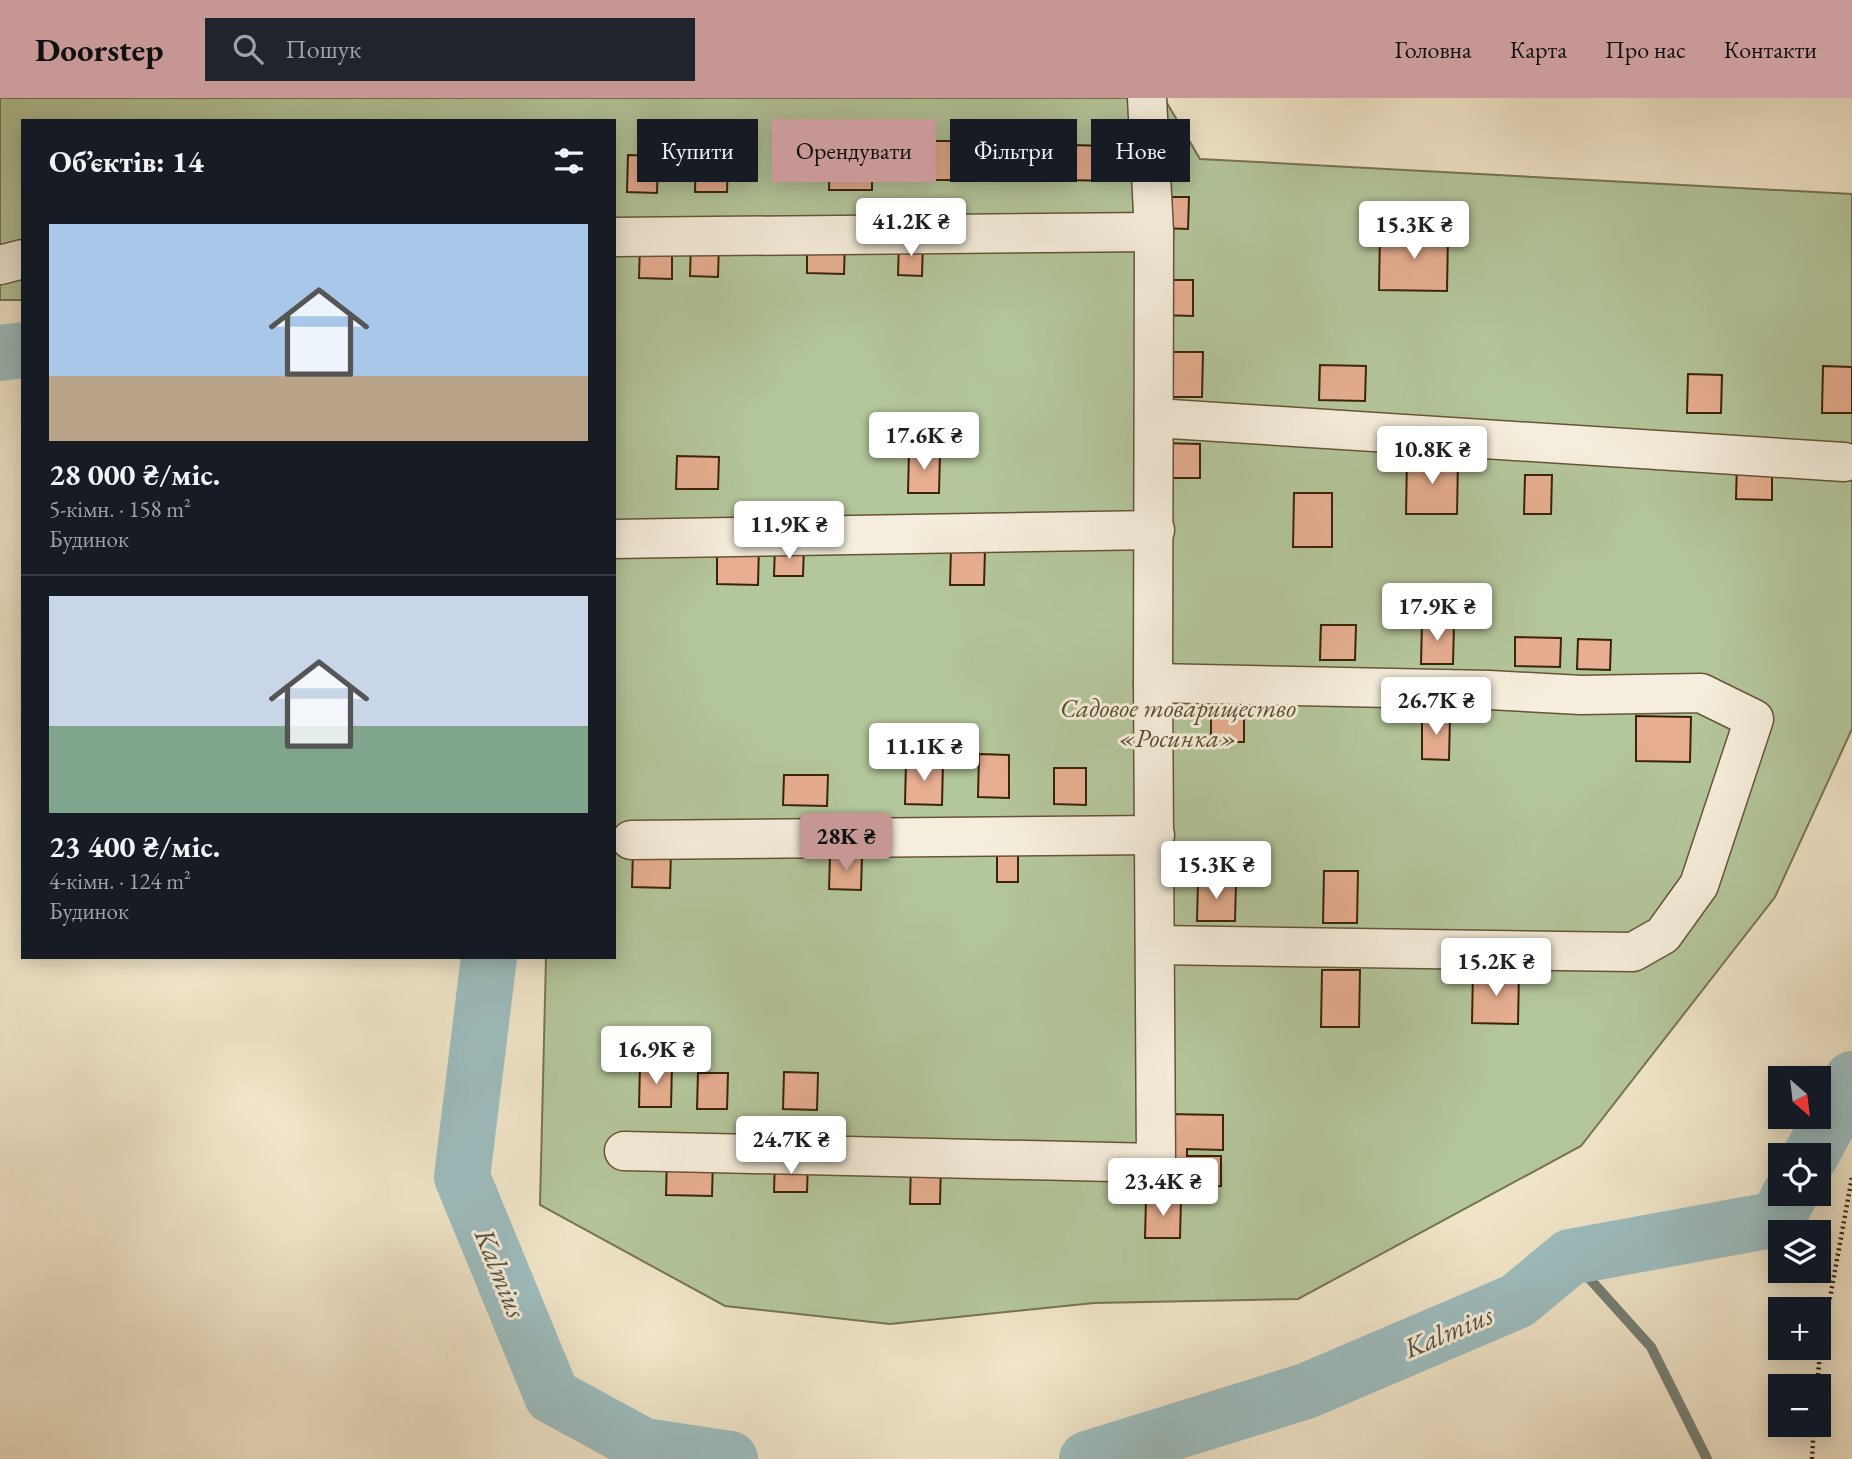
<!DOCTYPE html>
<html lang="uk">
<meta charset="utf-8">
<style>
:root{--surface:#171b24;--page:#20242c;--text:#f1f3f6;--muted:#9ea1a6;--line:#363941;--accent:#c59692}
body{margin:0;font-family:"EB Garamond",serif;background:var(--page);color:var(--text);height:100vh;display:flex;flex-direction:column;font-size:26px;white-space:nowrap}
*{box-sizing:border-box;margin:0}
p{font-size:23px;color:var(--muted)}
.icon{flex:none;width:38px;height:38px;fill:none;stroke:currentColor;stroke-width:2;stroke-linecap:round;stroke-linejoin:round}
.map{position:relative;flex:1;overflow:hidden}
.side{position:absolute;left:21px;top:21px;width:595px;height:840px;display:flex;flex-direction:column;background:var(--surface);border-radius:0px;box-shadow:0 4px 18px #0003}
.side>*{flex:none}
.top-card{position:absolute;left:637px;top:21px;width:665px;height:63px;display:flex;gap:14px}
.needle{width:46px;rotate:152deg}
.buttons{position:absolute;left:1768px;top:968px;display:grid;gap:14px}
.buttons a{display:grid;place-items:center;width:63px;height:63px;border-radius:0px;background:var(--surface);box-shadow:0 4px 18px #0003;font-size:35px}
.price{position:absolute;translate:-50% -60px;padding:0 16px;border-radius:7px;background:#fff;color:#222;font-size:23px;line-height:46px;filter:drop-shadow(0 2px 4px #0008)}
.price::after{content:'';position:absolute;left:50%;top:42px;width:21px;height:16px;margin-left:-10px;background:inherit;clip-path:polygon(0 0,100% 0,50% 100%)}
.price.current{background:var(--accent);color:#111}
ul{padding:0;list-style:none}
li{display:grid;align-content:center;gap:14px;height:371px;padding:0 28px}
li+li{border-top:2px solid var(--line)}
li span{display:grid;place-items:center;height:217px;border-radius:0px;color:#555}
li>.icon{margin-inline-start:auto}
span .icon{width:126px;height:126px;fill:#fffc;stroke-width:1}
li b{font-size:30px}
h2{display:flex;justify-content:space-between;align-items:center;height:84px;padding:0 28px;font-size:30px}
.chip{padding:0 24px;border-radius:0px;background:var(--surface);box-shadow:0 4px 18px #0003;font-size:24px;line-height:63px}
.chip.current{background:var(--accent);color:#111}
header{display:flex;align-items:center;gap:42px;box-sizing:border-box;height:98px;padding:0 35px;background:var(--accent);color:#111}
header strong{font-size:33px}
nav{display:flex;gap:38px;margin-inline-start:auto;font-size:24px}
.search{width:490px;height:63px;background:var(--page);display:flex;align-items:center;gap:18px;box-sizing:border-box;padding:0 24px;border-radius:0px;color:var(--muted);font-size:26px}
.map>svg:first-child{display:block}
.green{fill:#b4c69b;stroke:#777551;stroke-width:2}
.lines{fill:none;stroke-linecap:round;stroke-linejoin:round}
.stream{stroke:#758075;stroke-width:10}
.river{stroke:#9dbdbf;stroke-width:56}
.building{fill:#e7ae91;stroke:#3a2407;stroke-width:2}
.minor-casing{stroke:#685438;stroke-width:41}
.path{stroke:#3a2407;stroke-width:4.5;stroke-dasharray:2 3.5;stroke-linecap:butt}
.minor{stroke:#f5eedc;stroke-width:38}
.labels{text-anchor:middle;stroke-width:6;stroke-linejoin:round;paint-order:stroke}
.park-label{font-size:26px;font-style:italic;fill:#584c2c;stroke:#f5eedc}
.water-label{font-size:28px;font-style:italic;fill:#58523e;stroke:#f5eedc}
</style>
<header>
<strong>Doorstep</strong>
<div class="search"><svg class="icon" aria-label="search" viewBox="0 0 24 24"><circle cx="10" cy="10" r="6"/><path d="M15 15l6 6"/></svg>Пошук</div>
<nav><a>Головна</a><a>Карта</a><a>Про нас</a><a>Контакти</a></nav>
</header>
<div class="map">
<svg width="1852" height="1361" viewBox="0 0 1852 1361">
<rect width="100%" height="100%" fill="#f0e5c9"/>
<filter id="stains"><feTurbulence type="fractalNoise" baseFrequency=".00286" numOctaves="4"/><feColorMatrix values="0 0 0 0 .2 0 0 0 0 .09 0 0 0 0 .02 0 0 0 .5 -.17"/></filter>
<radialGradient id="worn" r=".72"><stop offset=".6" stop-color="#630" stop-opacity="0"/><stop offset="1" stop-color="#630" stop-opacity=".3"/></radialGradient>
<polygon class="green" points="0,0 1164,0 1200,61 1852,96 1852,631 1775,799 1581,1048 1298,1201 1094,1205 890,1226 725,1208 540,1107 546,859 614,859 614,23 23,23 23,202 0,202"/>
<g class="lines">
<polyline class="stream" points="1570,1159 1651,1249 1707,1361"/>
<g class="river">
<polyline points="0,255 23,252"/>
<polyline points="489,859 462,1079 552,1298 644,1348 730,1361"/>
<polyline points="1811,1057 1852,981"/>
<polyline points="1087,1361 1306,1293 1517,1203 1570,1159 1777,1121 1790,1096"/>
</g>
</g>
<g class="building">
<polygon points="922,43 956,43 955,82 921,82"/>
<polygon points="1069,47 1110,48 1109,83 1068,82"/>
<polygon points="696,56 728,57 727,94 695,94"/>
<polygon points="628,57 658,58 657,95 627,94"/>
<polygon points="830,58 872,58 872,92 829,92"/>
<polygon points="1158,99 1189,99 1188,131 1157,130"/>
<polygon points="1380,134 1448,135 1447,193 1379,192"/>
<polygon points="807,143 845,143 844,176 807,175"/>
<polygon points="899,143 923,143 922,178 898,177"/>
<polygon points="691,144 719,144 718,179 690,178"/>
<polygon points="640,147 672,147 672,181 639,180"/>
<polygon points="1160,182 1193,182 1193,218 1160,217"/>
<polygon points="1159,254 1203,254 1202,299 1159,299"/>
<polygon points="1320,267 1366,268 1365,303 1319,302"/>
<polygon points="1823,268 1852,269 1852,315 1822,315"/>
<polygon points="1688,276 1722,277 1721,315 1687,315"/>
<polygon points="1161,345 1200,346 1200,380 1161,380"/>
<polygon points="909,354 940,354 939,395 908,395"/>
<polygon points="677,358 719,359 718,391 676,391"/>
<polygon points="1407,360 1458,361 1457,416 1406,416"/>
<polygon points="1737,365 1772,366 1772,402 1736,401"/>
<polygon points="1525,377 1552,377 1551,416 1524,416"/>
<polygon points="1294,395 1332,395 1332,449 1293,449"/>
<polygon points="717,446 759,447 758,487 717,486"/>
<polygon points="775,447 804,448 803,478 774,478"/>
<polygon points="951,451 985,452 984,487 950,487"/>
<polygon points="1422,524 1454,525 1453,566 1421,566"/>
<polygon points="1321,527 1356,527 1355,562 1320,562"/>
<polygon points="1515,539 1561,540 1560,569 1515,568"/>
<polygon points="1578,541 1611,542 1610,572 1577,571"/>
<rect x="1211" y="610" width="33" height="34"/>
<polygon points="1422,616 1450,617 1449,662 1422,661"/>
<polygon points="1636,618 1691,619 1690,664 1636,663"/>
<polygon points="979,656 1009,657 1009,700 978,699"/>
<polygon points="906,663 943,664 942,707 905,706"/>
<polygon points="1054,670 1086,670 1086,707 1054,706"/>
<polygon points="784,677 828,677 827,708 783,707"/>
<polygon points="633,753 671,754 670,790 632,789"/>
<rect x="997" y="755" width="21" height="29"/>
<polygon points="830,758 862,758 861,792 829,791"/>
<polygon points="1324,773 1358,773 1357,825 1323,825"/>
<polygon points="1198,783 1236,784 1235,823 1197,823"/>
<polygon points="1322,872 1360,872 1359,929 1321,929"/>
<polygon points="1473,873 1519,874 1518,926 1472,925"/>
<polygon points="640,967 672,967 671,1009 639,1009"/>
<polygon points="784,974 818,975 817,1012 783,1011"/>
<polygon points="698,975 728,975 727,1011 697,1011"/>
<polygon points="1165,1016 1223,1017 1223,1052 1187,1051 1187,1058 1221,1058 1221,1088 1164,1088"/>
<polygon points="667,1060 713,1061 712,1098 666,1097"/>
<polygon points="775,1061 808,1062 807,1094 774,1094"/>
<polygon points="911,1064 941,1065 940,1106 910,1106"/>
<polygon points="1146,1100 1181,1101 1180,1140 1145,1140"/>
</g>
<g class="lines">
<defs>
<g id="minor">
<polyline points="614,139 1154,134"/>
<polyline points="0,167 23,161"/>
<polyline points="1155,320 1844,364"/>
<polyline points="614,441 1155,432"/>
<polyline points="1153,585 1489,592 1581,597 1701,595 1754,621 1699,787 1663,837 1633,854 1155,847"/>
<polyline points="631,742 1155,737"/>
<polyline points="624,1053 1156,1065 1153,585 1154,134 1147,0"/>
</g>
</defs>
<use href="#minor" class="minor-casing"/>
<g class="path">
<polyline points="1817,1288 1820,1255 1852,1079"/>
<polyline points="1812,1361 1814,1326"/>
</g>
<use href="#minor" class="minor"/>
</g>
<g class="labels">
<g class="park-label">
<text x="1178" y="619">Садовое товарищество<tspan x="1178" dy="30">«Росинка»</tspan></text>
</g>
<g class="water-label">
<text transform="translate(501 1175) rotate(68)" y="10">Kalmius</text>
<text transform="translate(1448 1233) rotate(-23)" y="10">Kalmius</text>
</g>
</g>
<rect width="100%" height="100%" filter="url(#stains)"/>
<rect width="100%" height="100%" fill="url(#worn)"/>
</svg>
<div class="buttons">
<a><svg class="needle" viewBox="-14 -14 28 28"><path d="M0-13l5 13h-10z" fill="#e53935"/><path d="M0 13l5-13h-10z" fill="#9ea1a6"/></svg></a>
<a><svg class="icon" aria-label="locate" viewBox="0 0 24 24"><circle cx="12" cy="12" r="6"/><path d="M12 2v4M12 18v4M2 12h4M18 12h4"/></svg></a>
<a><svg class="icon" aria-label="layers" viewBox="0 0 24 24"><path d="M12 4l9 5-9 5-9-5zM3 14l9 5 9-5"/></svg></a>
<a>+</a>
<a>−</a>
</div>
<b class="price" style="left:911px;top:160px">41.2K ₴</b>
<b class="price" style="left:1414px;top:163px">15.3K ₴</b>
<b class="price" style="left:924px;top:374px">17.6K ₴</b>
<b class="price" style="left:1432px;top:388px">10.8K ₴</b>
<b class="price" style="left:789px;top:463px">11.9K ₴</b>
<b class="price" style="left:1437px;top:545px">17.9K ₴</b>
<b class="price" style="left:1436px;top:639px">26.7K ₴</b>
<b class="price" style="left:924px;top:685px">11.1K ₴</b>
<b class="price current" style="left:846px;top:775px">28K ₴</b>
<b class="price" style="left:1216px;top:803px">15.3K ₴</b>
<b class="price" style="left:1496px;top:900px">15.2K ₴</b>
<b class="price" style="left:656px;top:988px">16.9K ₴</b>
<b class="price" style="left:791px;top:1078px">24.7K ₴</b>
<b class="price" style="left:1163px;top:1120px">23.4K ₴</b>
<div class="top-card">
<a class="chip">Купити</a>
<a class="chip current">Орендувати</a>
<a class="chip">Фільтри</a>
<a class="chip">Нове</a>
</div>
<section class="side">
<h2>Об’єктів: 14<svg class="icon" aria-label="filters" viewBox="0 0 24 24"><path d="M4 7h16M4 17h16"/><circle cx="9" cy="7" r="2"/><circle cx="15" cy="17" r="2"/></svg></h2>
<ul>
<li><span style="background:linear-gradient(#a9c7e8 70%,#b9a48a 0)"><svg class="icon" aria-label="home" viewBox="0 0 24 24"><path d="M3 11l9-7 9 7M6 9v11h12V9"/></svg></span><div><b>28 000 ₴/міс.</b><p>5-кімн. · 158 m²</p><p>Будинок</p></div></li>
<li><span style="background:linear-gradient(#c9d6e8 60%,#7fa58c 0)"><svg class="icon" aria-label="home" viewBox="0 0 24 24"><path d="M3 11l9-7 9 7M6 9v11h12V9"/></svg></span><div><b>23 400 ₴/міс.</b><p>4-кімн. · 124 m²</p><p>Будинок</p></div></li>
</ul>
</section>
</div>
